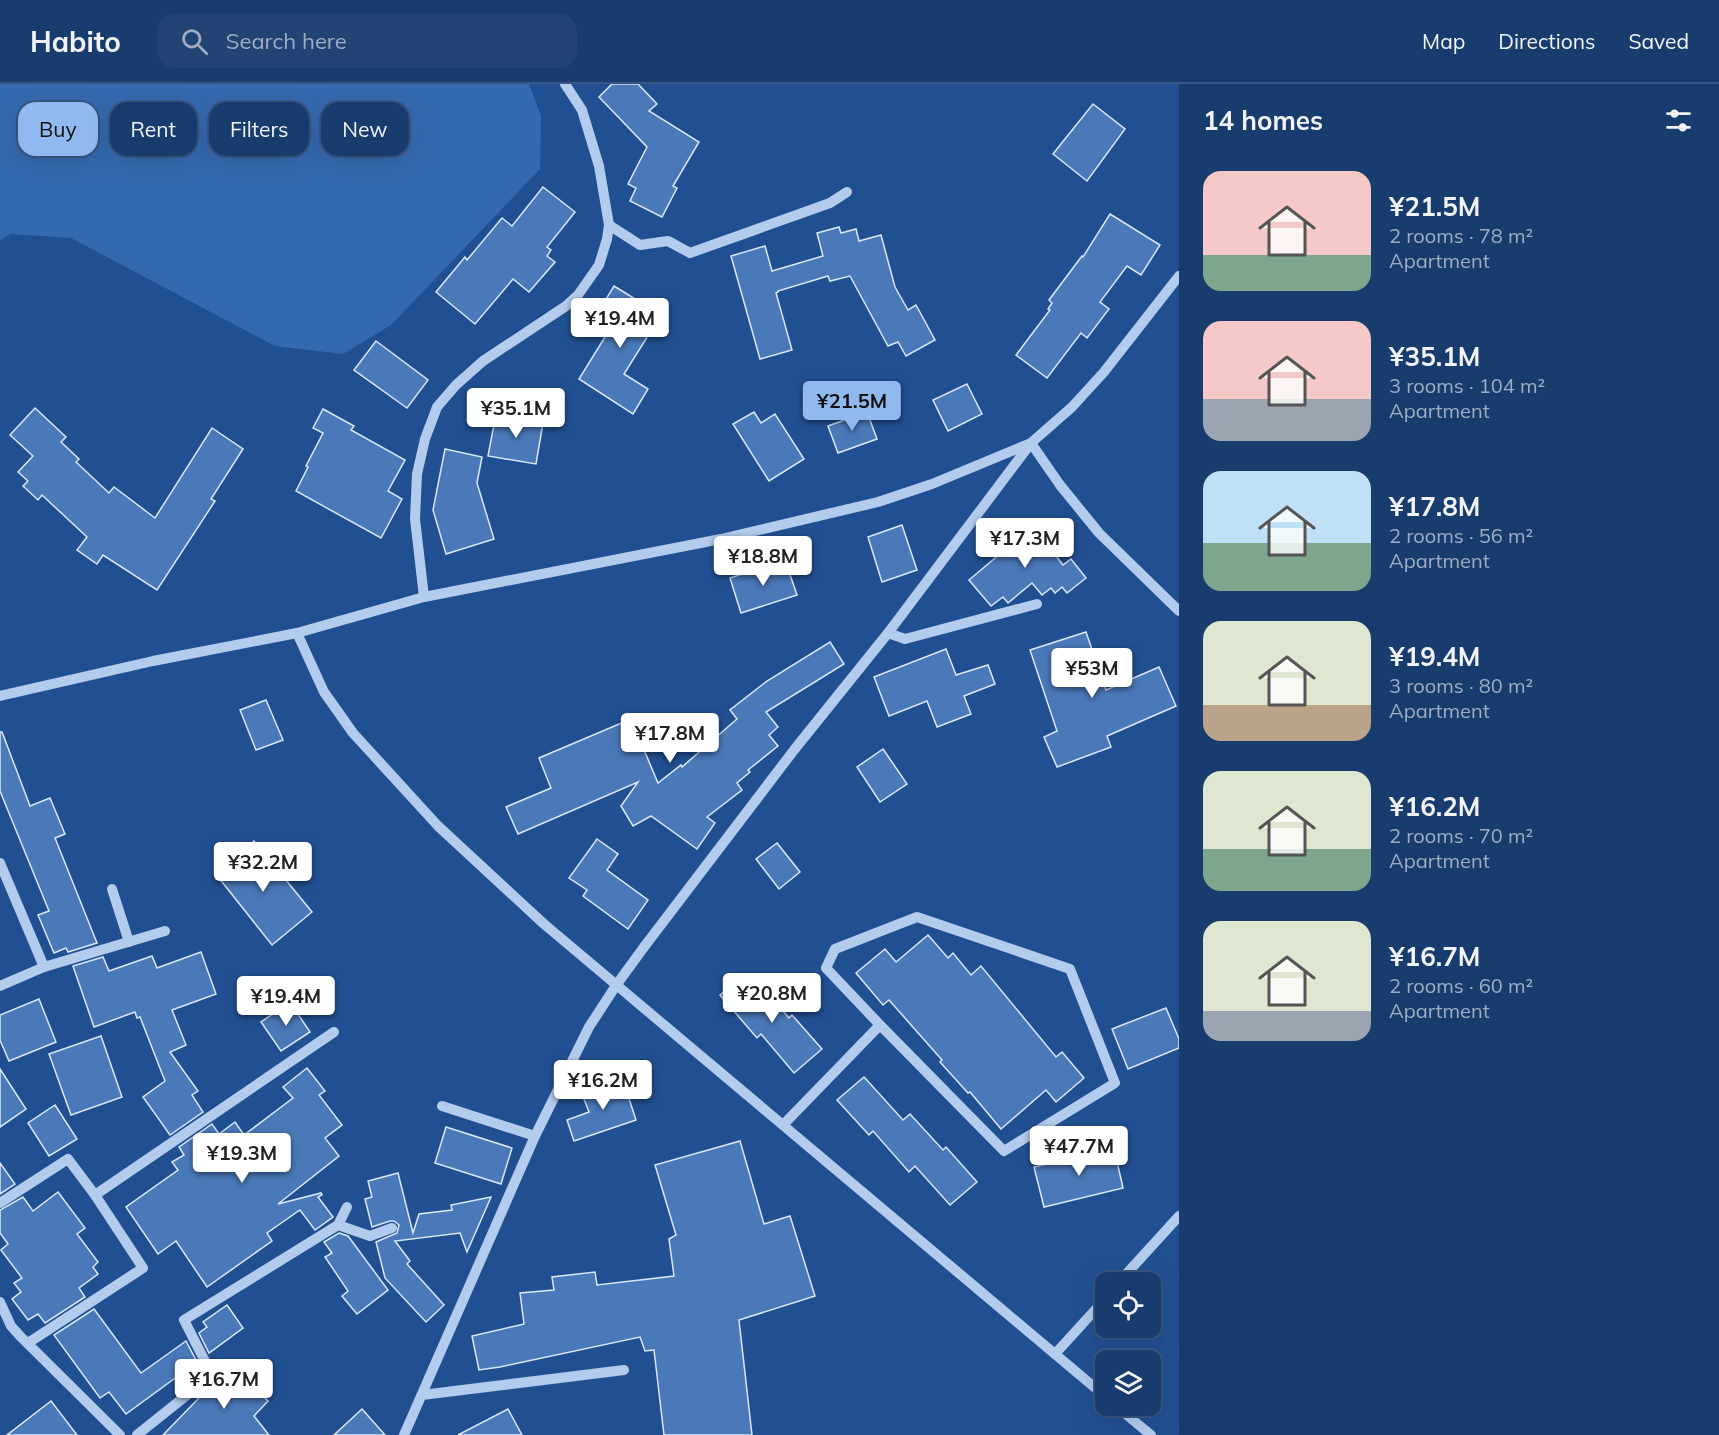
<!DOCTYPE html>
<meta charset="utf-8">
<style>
:root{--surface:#193c6e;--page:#224373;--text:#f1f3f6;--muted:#9fadc2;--line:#375681;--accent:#90b9f0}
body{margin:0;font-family:Mulish,sans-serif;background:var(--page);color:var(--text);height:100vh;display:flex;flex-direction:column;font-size:22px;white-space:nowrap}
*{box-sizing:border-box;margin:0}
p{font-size:20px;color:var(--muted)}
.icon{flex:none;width:33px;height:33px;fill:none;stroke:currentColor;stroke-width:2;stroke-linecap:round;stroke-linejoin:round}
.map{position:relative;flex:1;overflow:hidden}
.sheet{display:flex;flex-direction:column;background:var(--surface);width:540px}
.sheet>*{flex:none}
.top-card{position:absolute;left:18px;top:18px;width:570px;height:54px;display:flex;gap:12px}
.buttons{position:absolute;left:1095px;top:1188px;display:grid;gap:12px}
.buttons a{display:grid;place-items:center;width:66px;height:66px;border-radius:12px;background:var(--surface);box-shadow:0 6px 24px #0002,0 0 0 2px var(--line);font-size:30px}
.price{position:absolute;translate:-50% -51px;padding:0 14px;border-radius:6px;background:#fff;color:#222;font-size:20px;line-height:39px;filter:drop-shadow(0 2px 3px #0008)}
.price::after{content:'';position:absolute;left:50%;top:36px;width:18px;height:14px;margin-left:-9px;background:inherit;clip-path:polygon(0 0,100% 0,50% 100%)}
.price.selected{background:var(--accent);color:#111}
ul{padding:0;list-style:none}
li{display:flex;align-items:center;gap:18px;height:150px;padding:0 24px}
li span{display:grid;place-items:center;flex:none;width:168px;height:120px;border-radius:18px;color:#555}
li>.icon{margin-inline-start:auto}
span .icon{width:72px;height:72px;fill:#fffc;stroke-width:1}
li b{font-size:26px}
h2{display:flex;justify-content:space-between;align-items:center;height:72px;padding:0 24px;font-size:26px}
.tag{padding:0 21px;border-radius:18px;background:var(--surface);box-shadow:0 6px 24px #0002,0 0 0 2px var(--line);font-size:21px;line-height:54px}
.tag.selected{background:var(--accent);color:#111}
header{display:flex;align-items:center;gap:36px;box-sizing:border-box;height:84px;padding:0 30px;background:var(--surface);border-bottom:2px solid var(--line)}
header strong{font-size:28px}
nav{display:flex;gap:33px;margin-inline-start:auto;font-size:21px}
.search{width:420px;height:54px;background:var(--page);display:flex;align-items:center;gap:15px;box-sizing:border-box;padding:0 21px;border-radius:18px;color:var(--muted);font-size:22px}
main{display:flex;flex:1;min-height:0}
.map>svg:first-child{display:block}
.green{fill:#3569af}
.building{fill:#4a79b9;stroke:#d9e7f9;stroke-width:1.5}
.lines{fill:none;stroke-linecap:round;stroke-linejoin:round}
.minor{stroke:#b3cced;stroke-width:10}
</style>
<header>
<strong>Habito</strong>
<div class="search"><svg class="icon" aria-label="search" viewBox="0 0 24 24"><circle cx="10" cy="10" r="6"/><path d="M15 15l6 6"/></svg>Search here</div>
<nav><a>Map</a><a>Directions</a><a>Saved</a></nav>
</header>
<main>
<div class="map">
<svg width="1179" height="1351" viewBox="0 0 1179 1351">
<rect width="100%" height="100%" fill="#215092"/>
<polygon class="green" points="0,0 529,0 541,32 540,85 391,241 343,270 275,262 71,154 11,150 0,156"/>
<g class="building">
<polygon points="612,0 638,0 657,20 649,27 699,58 673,102 677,104 662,133 630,117 636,104 628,100 647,63 599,13"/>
<polygon points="1093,20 1125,45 1087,97 1053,70"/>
<polygon points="543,103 575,128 547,163 551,166 547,172 555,178 529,208 513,195 475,240 436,208 465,173 467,176 502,134 512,142"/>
<polygon points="1110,130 1160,161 1141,191 1127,182 1100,218 1109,225 1087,254 1081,249 1047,294 1016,271 1050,226 1048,225 1052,219 1049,216 1082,172 1083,173"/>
<polygon points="839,143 841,149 856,145 859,157 881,151 895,203 908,226 916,221 935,256 906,272 898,258 888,262 850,192 830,197 828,192 778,207 778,208 776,209 792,266 760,275 731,172 765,162 772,187 823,172 817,149"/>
<polygon points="614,202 661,231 624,290 648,305 633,330 579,295 610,245 594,235"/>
<polygon points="376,257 428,296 407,324 354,286"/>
<polygon points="967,300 982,330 948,347 933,316"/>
<polygon points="35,324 66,353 61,358 79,375 76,378 109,409 114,403 155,434 212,344 243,365 211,415 215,417 157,506 103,471 97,480 77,466 87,453 42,411 38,416 23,402 28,397 18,388 33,372 10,351"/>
<polygon points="323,325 354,342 351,346 405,376 388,407 402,415 381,454 296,407 308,383 306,382 323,349 313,344"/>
<polygon points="754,328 761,339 775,330 804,375 769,397 733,340"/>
<polygon points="867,328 877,355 838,369 828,342"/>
<polygon points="496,330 543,339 536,380 488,372"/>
<polygon points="445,365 482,373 477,399 494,455 446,470 433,426"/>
<polygon points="1029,438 1063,481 1071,475 1086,494 1067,509 1062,503 1055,509 1051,504 1042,511 1032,499 1008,519 1003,513 991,522 969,496 1014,458 1010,452"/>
<polygon points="902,441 917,486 882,498 868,453"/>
<polygon points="785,476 797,511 741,529 730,494"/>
<polygon points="1086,548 1106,606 1159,583 1176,622 1107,652 1111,663 1057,683 1044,653 1057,647 1030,566"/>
<polygon points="830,558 844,580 766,628 778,643 769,651 778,662 748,686 750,688 737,699 742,706 707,733 715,739 697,765 651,732 633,742 621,722 638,698 518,750 506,723 551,704 539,674 631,635 658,699 681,681 682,683 737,635 730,626 767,597"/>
<polygon points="946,565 956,591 988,581 995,600 964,612 971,630 937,643 927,617 889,632 874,593"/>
<polygon points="266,616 283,656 256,666 240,626"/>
<polygon points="0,648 2,648 30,722 50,714 65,750 55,754 97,859 68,868 66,864 54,869 38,831 49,827 0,707"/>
<polygon points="883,665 907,700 880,718 857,683"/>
<polygon points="597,755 618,770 607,786 648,816 628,845 583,812 587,806 569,794"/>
<polygon points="254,757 312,828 272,861 215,789"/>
<polygon points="777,759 800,788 779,805 756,775"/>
<polygon points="928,851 948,874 953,869 971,891 981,882 1056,973 1062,968 1084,994 1056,1018 1046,1006 1001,1045 970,1008 968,1009 940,978 942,976 889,916 883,921 856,889 885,865 896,878"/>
<polygon points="201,868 216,910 172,926 186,961 170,968 198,1007 192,1011 203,1028 170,1051 143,1013 165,997 140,933 137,934 135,928 94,943 73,882 103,873 109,887 152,872 157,884"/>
<polygon points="740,894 752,908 760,900 789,934 792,931 822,965 794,989 761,950 757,954 720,911"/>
<polygon points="39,915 56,958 9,977 0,956 0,931"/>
<polygon points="290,918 310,948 281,967 261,938"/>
<polygon points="1166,924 1179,955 1179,964 1128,985 1112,945"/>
<polygon points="101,952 122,1013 71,1031 49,970"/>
<polygon points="307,984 325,1007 319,1011 342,1041 325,1054 339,1072 278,1120 321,1109 322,1111 318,1113 333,1133 315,1146 300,1126 267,1149 272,1157 207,1203 176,1157 158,1170 126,1123 178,1086 172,1078 184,1071 179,1063 212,1040 219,1050 235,1038 244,1051 293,1014 283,1003"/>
<polygon points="0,985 26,1025 0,1043"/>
<polygon points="864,993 903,1036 910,1030 943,1066 946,1063 977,1098 950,1121 915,1082 909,1088 873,1047 869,1051 837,1016"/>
<polygon points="623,996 636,1036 574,1057 567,1036 589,1028 582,1010"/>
<polygon points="55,1021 77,1055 49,1072 28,1039"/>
<polygon points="446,1043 512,1064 501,1100 435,1079"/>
<polygon points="740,1057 764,1140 790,1132 815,1212 739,1236 752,1351 664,1351 654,1266 645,1267 640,1253 500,1283 479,1286 472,1252 524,1240 520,1209 554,1206 552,1193 595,1188 597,1201 674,1192 669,1155 676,1151 655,1081"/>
<polygon points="1114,1064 1123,1104 1044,1123 1034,1083"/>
<polygon points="0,1079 15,1100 0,1110"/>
<polygon points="398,1089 413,1149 419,1130 452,1126 451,1121 491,1113 467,1168 460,1149 395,1157 410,1177 407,1180 444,1221 426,1238 385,1194 376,1158 397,1149 399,1141 394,1137 390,1137 372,1143 365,1115 372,1113 368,1097"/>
<polygon points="58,1108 85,1144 77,1150 98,1178 93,1183 98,1190 79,1204 85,1213 45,1239 38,1230 28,1236 12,1215 21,1208 14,1199 22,1194 1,1166 8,1160 0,1149 0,1126 23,1113 33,1127"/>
<polygon points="339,1149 348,1152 388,1206 357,1230 342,1212 348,1207 325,1173 332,1169 324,1158"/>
<polygon points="227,1221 243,1244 209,1269 199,1249 207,1243 203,1238"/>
<polygon points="94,1225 141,1289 186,1257 197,1278 126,1330 109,1308 100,1314 54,1251"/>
<polygon points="231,1281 268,1317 254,1332 269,1351 163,1351"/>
<polygon points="51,1317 77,1351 7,1351"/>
<polygon points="362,1325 385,1351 334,1351"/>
<polygon points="508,1325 522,1351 458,1351"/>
</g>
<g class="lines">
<g class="minor">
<polyline points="609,141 640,161 668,157 690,169 830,119 847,108"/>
<polyline points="424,513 415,435 417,390 425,355 437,323 456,301 483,277 566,222 578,211 599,181 607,155 609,141 599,82 582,26 565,0"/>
<polyline points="297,549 324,608 353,649 438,742 544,840 1106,1313"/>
<polyline points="888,549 905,555 1037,520"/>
<polyline points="0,612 153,577 297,549 424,513 721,455 878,418 932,400 1031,359 1072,323 1104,288 1179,192"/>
<polyline points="0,779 44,883"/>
<polyline points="112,805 129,858"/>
<polyline points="0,902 44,883 165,847"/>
<polyline points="442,1022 535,1052"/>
<polyline points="783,1041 880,941 1004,1067 1115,999 1070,885 917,833 835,865 826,884 880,941"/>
<polyline points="0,1119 68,1075 95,1111"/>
<polyline points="338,1141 370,1152 392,1144"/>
<polyline points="1119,1198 1179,1132"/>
<polyline points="0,1218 11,1242 20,1252 120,1351"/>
<polyline points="28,1259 143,1184 95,1111 334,948"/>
<polyline points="1055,1270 1106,1214"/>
<polyline points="422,1311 624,1286"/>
<polyline points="1116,1322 1151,1351"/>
<polyline points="137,1351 212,1291 184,1236 338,1141 347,1123"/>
<polyline points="404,1351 535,1052 589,943 617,900 644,863 794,666 888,549 1031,359 1060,401 1099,449 1179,527"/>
</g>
</g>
</svg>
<div class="buttons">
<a><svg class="icon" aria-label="locate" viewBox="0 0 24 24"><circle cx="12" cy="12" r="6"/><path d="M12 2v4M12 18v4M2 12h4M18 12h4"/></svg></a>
<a><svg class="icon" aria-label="layers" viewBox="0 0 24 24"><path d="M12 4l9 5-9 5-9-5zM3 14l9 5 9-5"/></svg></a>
</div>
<b class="price" style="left:620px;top:265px">¥19.4M</b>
<b class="price selected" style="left:852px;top:348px">¥21.5M</b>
<b class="price" style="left:516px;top:355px">¥35.1M</b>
<b class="price" style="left:1025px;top:485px">¥17.3M</b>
<b class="price" style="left:763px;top:503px">¥18.8M</b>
<b class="price" style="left:1092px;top:615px">¥53M</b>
<b class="price" style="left:670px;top:680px">¥17.8M</b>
<b class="price" style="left:263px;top:809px">¥32.2M</b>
<b class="price" style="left:772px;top:940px">¥20.8M</b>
<b class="price" style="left:286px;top:943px">¥19.4M</b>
<b class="price" style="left:603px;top:1027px">¥16.2M</b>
<b class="price" style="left:1079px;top:1093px">¥47.7M</b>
<b class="price" style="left:242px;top:1100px">¥19.3M</b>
<b class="price" style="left:224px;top:1326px">¥16.7M</b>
<div class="top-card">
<a class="tag selected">Buy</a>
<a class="tag">Rent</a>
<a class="tag">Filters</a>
<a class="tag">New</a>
</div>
</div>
<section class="sheet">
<h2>14 homes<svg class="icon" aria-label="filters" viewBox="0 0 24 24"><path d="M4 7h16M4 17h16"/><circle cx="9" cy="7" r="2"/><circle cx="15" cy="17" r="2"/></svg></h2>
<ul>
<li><span style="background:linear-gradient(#f6c9c9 70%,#7fa58c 0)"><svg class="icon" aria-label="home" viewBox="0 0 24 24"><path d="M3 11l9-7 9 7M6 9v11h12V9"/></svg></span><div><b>¥21.5M</b><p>2 rooms · 78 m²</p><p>Apartment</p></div></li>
<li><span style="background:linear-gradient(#f6c9c9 65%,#9aa5b1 0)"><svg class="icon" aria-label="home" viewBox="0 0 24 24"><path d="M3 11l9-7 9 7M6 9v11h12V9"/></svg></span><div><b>¥35.1M</b><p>3 rooms · 104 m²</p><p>Apartment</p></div></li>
<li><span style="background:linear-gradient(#bfe0f5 60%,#7fa58c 0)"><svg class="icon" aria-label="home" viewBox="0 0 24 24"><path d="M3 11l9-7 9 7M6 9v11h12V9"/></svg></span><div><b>¥17.8M</b><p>2 rooms · 56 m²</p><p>Apartment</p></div></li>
<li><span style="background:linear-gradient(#dfe7d0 70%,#b9a48a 0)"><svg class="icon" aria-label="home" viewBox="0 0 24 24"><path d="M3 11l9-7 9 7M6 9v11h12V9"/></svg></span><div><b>¥19.4M</b><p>3 rooms · 80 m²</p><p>Apartment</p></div></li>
<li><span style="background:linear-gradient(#dfe7d0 65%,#7fa58c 0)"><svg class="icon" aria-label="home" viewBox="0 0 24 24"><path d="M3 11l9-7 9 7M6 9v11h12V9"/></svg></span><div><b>¥16.2M</b><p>2 rooms · 70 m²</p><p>Apartment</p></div></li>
<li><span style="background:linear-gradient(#dfe7d0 75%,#9aa5b1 0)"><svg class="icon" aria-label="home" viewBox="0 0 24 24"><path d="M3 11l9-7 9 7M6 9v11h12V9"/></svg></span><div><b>¥16.7M</b><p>2 rooms · 60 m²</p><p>Apartment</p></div></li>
</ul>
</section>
</main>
